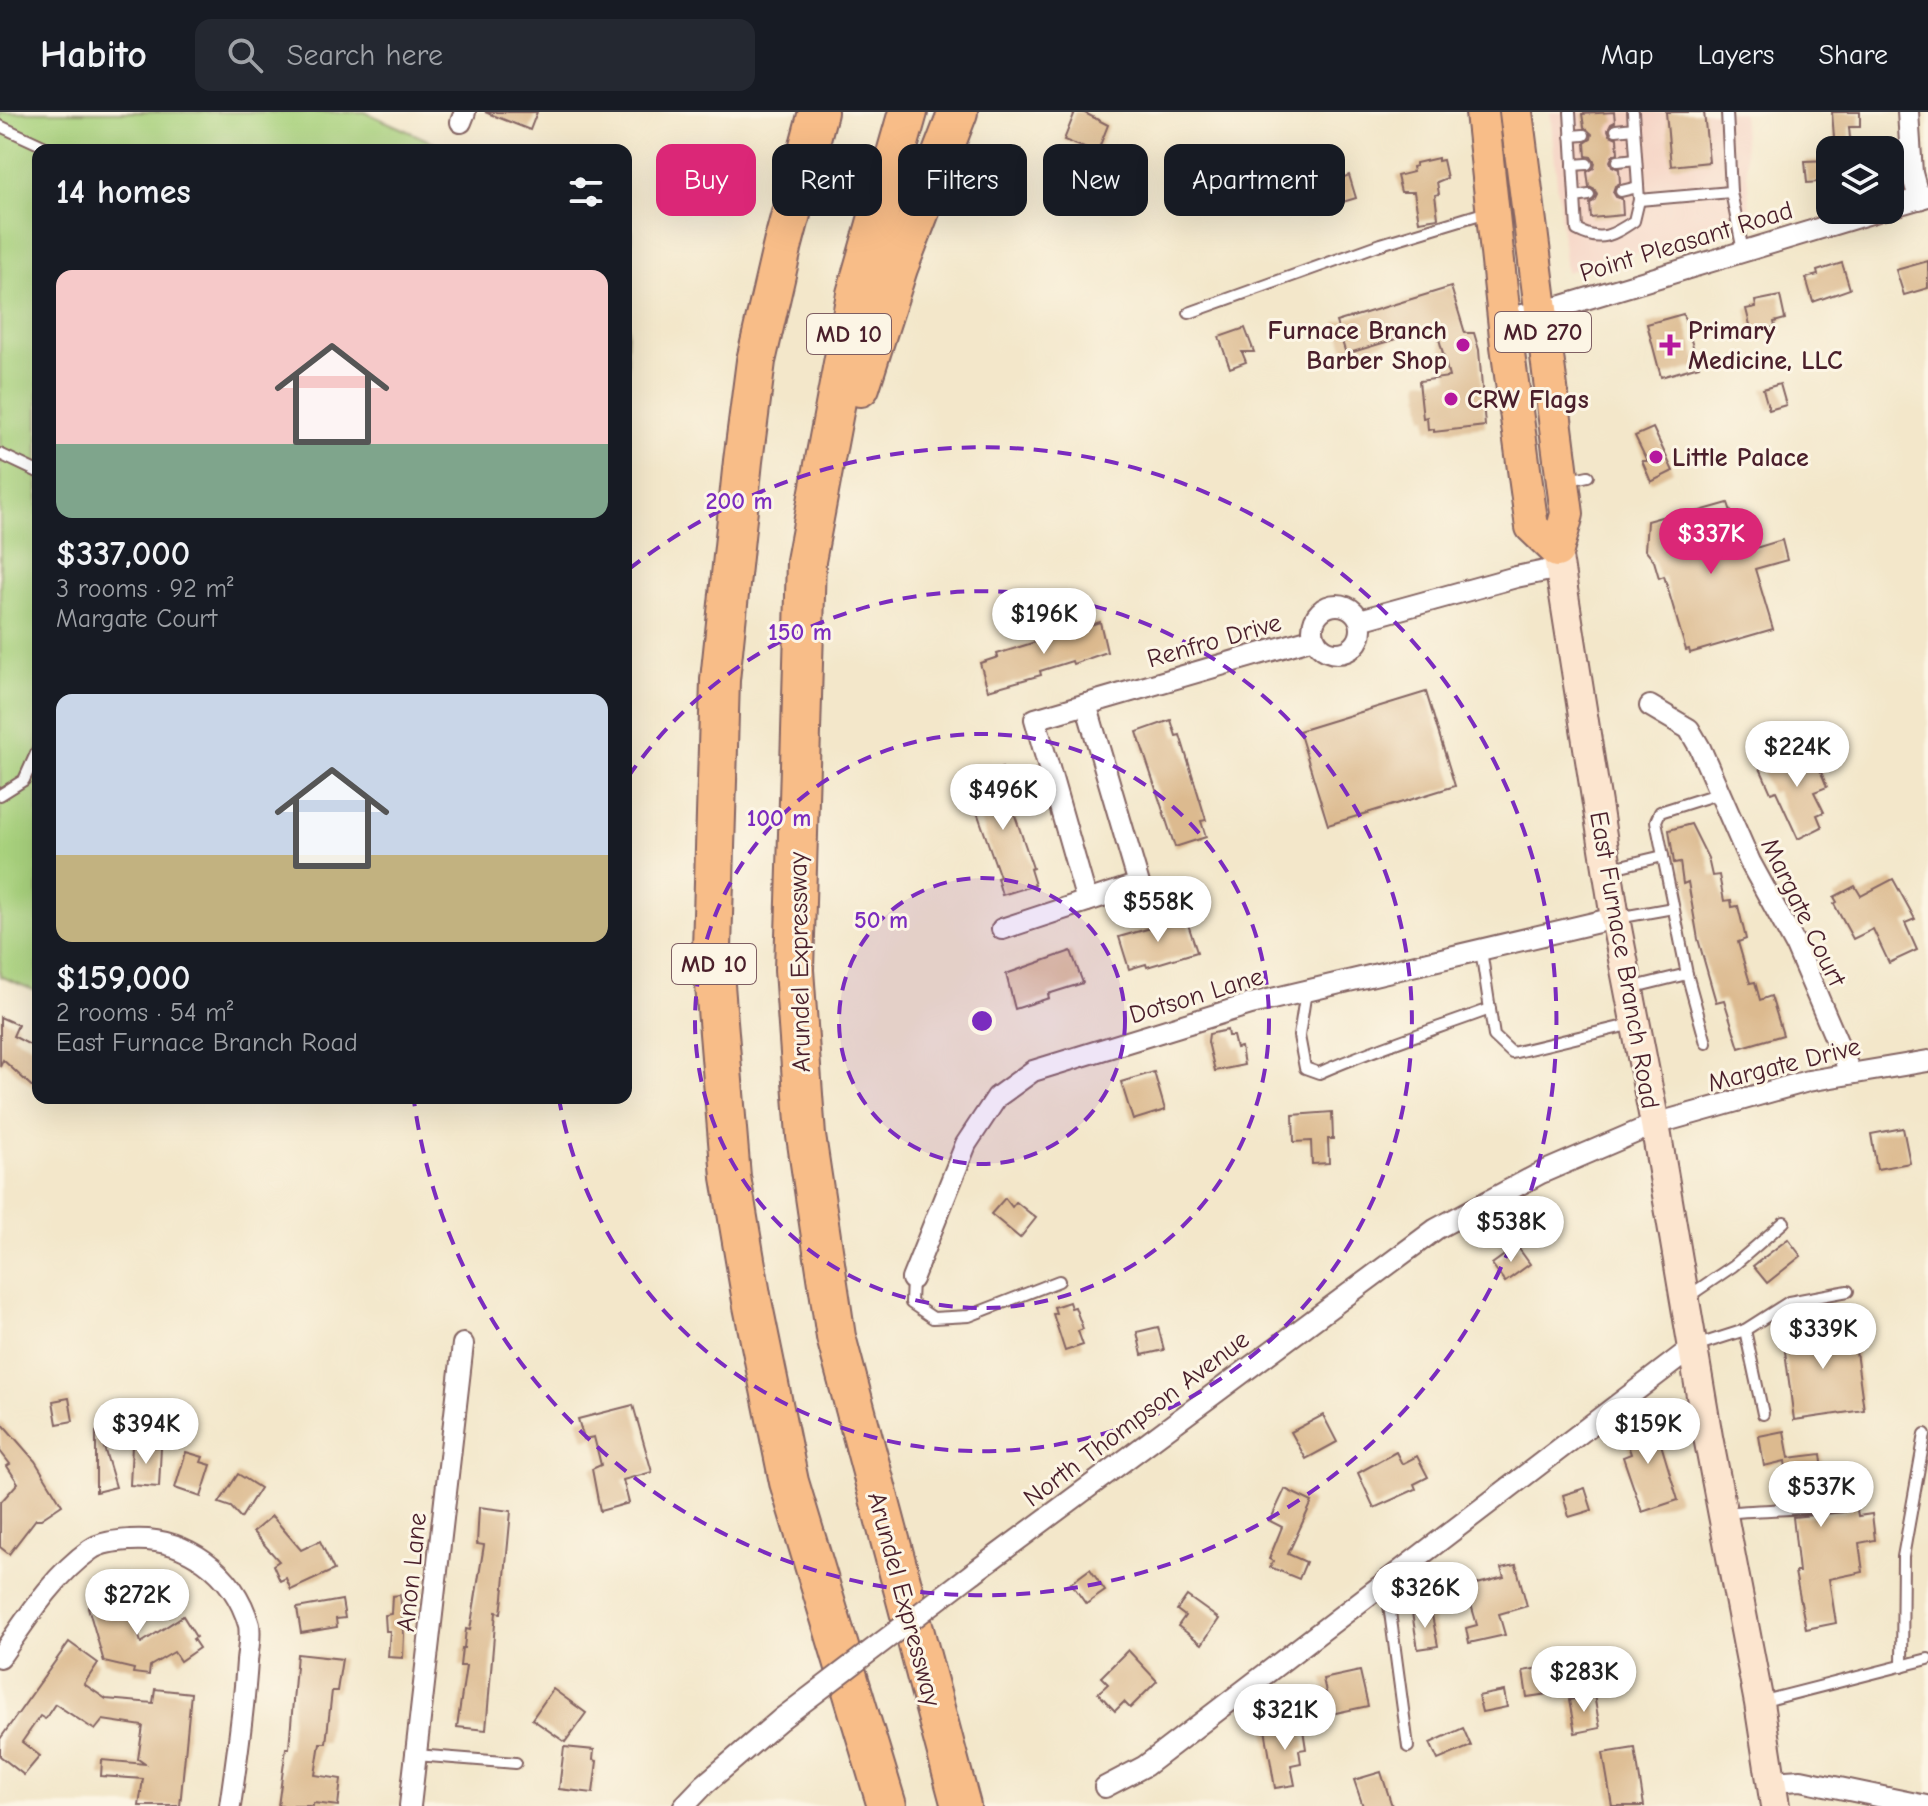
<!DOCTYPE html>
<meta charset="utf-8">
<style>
:root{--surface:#171b24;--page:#242831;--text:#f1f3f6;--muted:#9ea1a6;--line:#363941;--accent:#db2777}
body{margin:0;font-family:"Comic Neue",sans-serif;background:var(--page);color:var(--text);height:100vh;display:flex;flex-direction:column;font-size:30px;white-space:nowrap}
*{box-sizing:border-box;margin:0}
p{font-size:26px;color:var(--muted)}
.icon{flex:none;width:44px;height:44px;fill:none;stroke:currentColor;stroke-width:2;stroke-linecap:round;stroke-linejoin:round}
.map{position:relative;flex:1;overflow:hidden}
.drawer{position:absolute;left:32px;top:32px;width:600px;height:960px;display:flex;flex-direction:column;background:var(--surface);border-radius:16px;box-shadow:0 8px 32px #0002}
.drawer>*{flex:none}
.guide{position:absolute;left:656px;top:32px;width:760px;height:72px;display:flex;gap:16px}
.fabs{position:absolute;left:1816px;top:24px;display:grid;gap:16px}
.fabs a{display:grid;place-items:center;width:88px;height:88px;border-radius:16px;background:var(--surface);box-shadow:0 8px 32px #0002;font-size:40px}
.price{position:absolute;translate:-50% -68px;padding:0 18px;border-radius:28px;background:#fff;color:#222;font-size:26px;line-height:52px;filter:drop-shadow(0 2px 4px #0008)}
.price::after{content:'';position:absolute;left:50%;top:48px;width:24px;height:18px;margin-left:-12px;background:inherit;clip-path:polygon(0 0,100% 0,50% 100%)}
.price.active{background:var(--accent);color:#fff}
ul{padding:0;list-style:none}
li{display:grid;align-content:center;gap:16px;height:424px;padding:0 24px}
li span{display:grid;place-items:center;height:248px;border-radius:16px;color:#555}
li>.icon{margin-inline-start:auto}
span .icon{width:144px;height:144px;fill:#fffc;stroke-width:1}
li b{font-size:34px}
h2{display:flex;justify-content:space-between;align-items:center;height:96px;padding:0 24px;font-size:34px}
.tag{padding:0 28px;border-radius:16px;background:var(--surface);box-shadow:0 8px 32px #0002;font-size:28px;line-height:72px}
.tag.active{background:var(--accent);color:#fff}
header{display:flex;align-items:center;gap:48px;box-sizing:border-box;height:112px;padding:0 40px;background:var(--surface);border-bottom:2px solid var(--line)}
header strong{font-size:38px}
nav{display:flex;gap:44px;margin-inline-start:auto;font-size:28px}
.search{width:560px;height:72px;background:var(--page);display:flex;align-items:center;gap:20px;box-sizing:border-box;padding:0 28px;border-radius:16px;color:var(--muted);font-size:30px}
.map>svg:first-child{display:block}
.built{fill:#f5d2c3}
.green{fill:#a8d17d;stroke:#797854;stroke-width:2}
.building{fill:#dcba8f}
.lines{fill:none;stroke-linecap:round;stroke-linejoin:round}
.lane-casing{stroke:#856563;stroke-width:14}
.street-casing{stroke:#856563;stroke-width:24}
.secondary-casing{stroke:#856563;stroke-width:32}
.primary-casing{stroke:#856563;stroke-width:36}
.highway-casing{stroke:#856563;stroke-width:42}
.lane{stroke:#fff;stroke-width:10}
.street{stroke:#fff;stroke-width:20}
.secondary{stroke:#fce5cf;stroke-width:28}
.primary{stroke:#f8bd88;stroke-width:32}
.highway{stroke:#f8bd88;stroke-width:38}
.street-bridge-casing{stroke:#856563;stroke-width:24;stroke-linecap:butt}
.street-bridge{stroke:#fff;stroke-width:20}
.ring{fill:none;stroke:#7b2cbf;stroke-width:4;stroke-dasharray:14 10}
.poi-dot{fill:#b5179e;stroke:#fcf5e5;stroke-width:3}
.labels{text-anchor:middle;stroke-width:6;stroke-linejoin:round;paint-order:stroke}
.shield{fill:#fcf5e5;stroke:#7f5f63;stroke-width:2}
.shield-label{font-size:24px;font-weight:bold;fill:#4a1f2b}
.street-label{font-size:26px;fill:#4a1f2b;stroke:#fcf5e5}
.poi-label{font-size:26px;font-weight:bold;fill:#4a1f2b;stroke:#fcf5e5;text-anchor:start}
.centre{fill:#7b2cbf;stroke:#fcf5e5;stroke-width:4}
.ring-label{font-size:24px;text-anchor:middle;font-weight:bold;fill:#7b2cbf;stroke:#fcf5e5;stroke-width:6;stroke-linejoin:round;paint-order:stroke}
</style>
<header>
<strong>Habito</strong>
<div class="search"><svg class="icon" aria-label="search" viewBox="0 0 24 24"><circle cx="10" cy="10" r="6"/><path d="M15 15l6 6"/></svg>Search here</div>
<nav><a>Map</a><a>Layers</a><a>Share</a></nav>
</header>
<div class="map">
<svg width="1928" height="1694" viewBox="0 0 1928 1694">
<rect width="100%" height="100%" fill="#fcf5e5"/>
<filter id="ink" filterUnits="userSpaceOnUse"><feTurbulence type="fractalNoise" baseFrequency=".0125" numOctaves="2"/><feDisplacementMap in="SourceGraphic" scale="16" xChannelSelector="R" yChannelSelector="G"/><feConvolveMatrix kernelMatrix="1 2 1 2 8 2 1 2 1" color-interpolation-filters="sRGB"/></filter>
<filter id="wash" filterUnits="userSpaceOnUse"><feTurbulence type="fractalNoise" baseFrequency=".006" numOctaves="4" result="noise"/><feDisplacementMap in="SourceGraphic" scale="32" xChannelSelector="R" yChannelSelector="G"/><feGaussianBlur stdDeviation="1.8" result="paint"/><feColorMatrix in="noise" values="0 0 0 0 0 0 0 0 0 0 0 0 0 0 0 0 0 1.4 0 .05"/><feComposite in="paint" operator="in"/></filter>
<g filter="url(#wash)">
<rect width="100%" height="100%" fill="#f3e7ca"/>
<polygon class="built" points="1550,0 1742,0 1751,111 1566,160"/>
<g class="green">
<polygon points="0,0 365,0 450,38 38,38 38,880 0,864"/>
<polygon points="626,116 631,118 627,232 629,360 626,374"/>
</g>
<g id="blocks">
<g class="building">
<polygon points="485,0 537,0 530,18"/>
<polygon points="1075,0 1083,0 1108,13 1097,41 1064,28"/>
<polygon points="1614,0 1615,10 1611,12 1608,18 1610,23 1617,26 1618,41 1613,43 1610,49 1612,54 1619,57 1620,71 1615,74 1613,80 1616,85 1622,87 1623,103 1591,106 1590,91 1594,89 1597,83 1595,78 1589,75 1587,60 1594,56 1595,51 1591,45 1586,44 1585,31 1591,27 1592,22 1584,15 1582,2"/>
<polygon points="1666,0 1704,0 1709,50 1671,54"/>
<polygon points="1832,0 1860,0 1860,15 1849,15 1851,38 1835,38"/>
<polygon points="1438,46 1438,49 1443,48 1447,66 1437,70 1439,82 1435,83 1438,106 1419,109 1414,80 1401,80 1397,64 1413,60 1412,55 1416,54 1416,51"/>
<polygon points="1830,48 1830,69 1807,71 1805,49"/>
<polygon points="1349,63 1356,86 1336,92 1334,87 1312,96 1306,81"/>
<polygon points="1928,149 1928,176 1904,183 1896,158"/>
<polygon points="1842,151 1850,177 1813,190 1806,166 1818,163 1817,159"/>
<polygon points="1451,175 1465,221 1474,221 1479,238 1485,314 1434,320 1434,317 1428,318 1427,305 1423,306 1419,269 1449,265 1436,215 1346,242 1336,210"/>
<polygon points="1780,184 1785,207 1774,210 1775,215 1752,221 1746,197 1756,195 1755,189"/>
<polygon points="1683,202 1699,254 1661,265 1647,212"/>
<polygon points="1245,216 1254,240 1242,240 1246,250 1230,256 1219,225"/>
<polygon points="1780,272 1786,293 1769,298 1763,277"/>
<polygon points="1653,316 1673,359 1651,370 1642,349 1647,349 1635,324"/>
<polygon points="1728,391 1743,434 1748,433 1749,438 1782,428 1787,448 1755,457 1773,517 1690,541 1689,537 1686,538 1664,464 1659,466 1654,449 1645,438 1647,409 1665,404 1668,408"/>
<polygon points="1100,510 1107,540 1073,552 1072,549 1040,559 1041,563 988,578 980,551 998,545 997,542"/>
<polygon points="1426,580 1455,674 1328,713 1299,619"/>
<polygon points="1171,608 1176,624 1180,623 1206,708 1201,709 1206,725 1175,735 1137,620"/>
<polygon points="1804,636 1809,645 1814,643 1827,675 1814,680 1824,700 1817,703 1822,715 1798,727 1776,679 1771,681 1760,656"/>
<polygon points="1002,656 1012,688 1010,689 1033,756 1030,757 1035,773 1002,783 997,766 1000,765 977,700 980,699 970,666"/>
<polygon points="1691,712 1708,746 1712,764 1719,763 1724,789 1731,788 1732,795 1738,794 1746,827 1738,830 1750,871 1755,870 1760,888 1771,884 1783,923 1739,936 1724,888 1716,890 1698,827 1688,770 1683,772 1680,750 1674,751 1669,718"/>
<polygon points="1893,767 1915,807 1905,811 1917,838 1889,851 1873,817 1853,827 1834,792 1837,790 1834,785 1855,774 1861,784"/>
<polygon points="1186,806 1197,840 1147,855 1146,852 1129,857 1119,825"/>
<polygon points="1071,839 1083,871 1048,882 1049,886 1015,897 1006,862"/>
<polygon points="0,905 18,913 13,924 38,937 38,980 3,948 0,955"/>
<polygon points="1227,918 1228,924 1233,924 1236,936 1241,935 1244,953 1215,959 1208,930 1209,922"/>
<polygon points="1154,960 1165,998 1133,1008 1121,970"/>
<polygon points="1332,1000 1333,1027 1328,1027 1329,1051 1312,1052 1311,1029 1294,1030 1293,1003"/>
<polygon points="1903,1016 1910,1051 1877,1057 1871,1022"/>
<polygon points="1005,1086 1012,1095 1016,1090 1036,1106 1020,1126 991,1102"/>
<polygon points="1788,1127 1801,1144 1767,1171 1753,1154"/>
<polygon points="1517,1134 1530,1152 1505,1170 1492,1152"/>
<polygon points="1069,1190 1071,1196 1075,1195 1083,1217 1078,1219 1083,1233 1065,1239 1053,1202 1056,1201 1054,1195"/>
<polygon points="1852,1211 1864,1298 1794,1308 1782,1216 1797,1214 1798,1218"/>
<polygon points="1158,1215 1164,1238 1142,1243 1137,1220"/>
<polygon points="69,1286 73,1309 57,1312 53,1289"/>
<polygon points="633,1293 652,1360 623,1368 629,1391 600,1399 592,1357 601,1353 594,1325 584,1327 578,1307"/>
<polygon points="1323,1303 1337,1330 1306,1347 1291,1320"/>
<polygon points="1653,1306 1678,1388 1642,1400 1623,1345 1631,1342 1622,1316"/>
<polygon points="0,1309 35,1349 62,1393 41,1407 36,1407 9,1442 0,1435 0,1391 18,1371 7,1354 10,1352 0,1339"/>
<polygon points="99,1319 116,1375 96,1380 96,1320"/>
<polygon points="1784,1319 1789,1346 1821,1342 1823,1359 1850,1355 1858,1404 1872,1402 1875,1428 1859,1431 1863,1460 1829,1467 1836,1511 1806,1517 1795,1460 1799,1460 1793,1405 1844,1400 1850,1396 1851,1390 1843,1384 1791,1389 1785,1349 1764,1354 1759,1324"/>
<polygon points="132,1334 161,1335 159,1375 130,1373"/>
<polygon points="186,1340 203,1345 201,1350 211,1353 201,1385 175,1376"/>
<polygon points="1396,1340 1402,1352 1417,1344 1428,1365 1414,1372 1416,1377 1374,1396 1358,1361"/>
<polygon points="238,1362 260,1376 241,1406 231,1395 219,1391"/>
<polygon points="1585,1376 1592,1398 1569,1405 1563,1383"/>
<polygon points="1285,1377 1312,1390 1288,1442 1306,1450 1299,1467 1270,1455 1273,1449 1269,1447 1282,1415 1270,1409"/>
<polygon points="479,1395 511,1399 503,1485 501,1501 496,1500 486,1618 457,1615 466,1554 460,1554 462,1536 464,1536 466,1517 470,1518 484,1433 477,1432"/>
<polygon points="272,1404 301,1438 320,1429 334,1458 291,1478 286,1466 280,1469 273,1453 279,1449 253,1420"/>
<polygon points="1516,1453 1527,1494 1499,1502 1505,1523 1469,1531 1466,1516 1477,1513 1466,1475 1504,1465 1501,1456"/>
<polygon points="1090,1457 1105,1479 1086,1492 1071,1471"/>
<polygon points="127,1483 141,1531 183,1504 196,1525 193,1527 199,1536 180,1549 174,1540 150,1554 149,1563 133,1561 134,1557 104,1550 88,1495 95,1493 94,1489"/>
<polygon points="400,1483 404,1523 403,1546 388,1545 390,1519 386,1519 385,1503 391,1502 392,1484"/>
<polygon points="1187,1484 1219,1507 1202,1532 1178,1514 1185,1504 1177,1498"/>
<polygon points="342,1488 345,1506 336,1507 337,1515 301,1521 297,1496"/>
<polygon points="1431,1498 1438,1534 1418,1537 1412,1501"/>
<polygon points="69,1530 98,1551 84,1572 106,1587 153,1591 155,1577 191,1581 180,1694 139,1694 143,1667 101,1664 102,1648 145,1652 138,1647 143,1614 103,1608 95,1618 55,1592 45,1607 40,1604 22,1630 40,1644 24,1663 0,1644 0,1627"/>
<polygon points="1128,1538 1157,1569 1130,1596 1124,1590 1115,1599 1098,1581 1108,1572 1101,1565"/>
<polygon points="297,1542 342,1547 337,1579 332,1579 326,1631 320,1631 315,1663 341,1667 338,1694 313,1691 313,1694 278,1694 286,1636 289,1636"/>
<polygon points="1545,1555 1547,1563 1552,1562 1555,1581 1527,1585 1523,1559"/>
<polygon points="1360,1559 1368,1594 1331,1602 1323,1567"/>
<polygon points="553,1577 586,1601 565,1630 532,1607"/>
<polygon points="1504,1579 1507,1595 1482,1600 1478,1584"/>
<polygon points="1594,1583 1600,1616 1575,1621 1569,1588"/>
<polygon points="1302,1611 1306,1637 1299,1638 1301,1651 1291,1653 1295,1673 1275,1676 1265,1617"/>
<polygon points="1463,1616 1471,1634 1438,1648 1430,1631"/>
<polygon points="564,1635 594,1638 593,1648 597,1649 593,1681 559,1677"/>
<polygon points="1635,1636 1644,1694 1612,1694 1603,1641"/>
<polygon points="1381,1660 1392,1694 1363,1694 1354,1668"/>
</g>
</g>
</g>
<g filter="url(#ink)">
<use href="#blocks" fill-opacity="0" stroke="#856563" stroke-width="2"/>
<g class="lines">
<defs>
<g id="lane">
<path d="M 1570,0 L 1577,118 C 1601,131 1613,123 1634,109 L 1639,88"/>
<polyline points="1633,0 1639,88 1731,80 1743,139"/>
<polyline points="1727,0 1731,80"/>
<polyline points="0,14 52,38"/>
<polyline points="1616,18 1634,16"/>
<polyline points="1571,24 1584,23"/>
<polyline points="1618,49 1636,47"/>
<polyline points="1573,53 1587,52"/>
<polyline points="1621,79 1638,75"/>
<polyline points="1575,85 1589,83"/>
<polyline points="1189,201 1381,132 1487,100"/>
<polyline points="0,342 38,360"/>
<polyline points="1569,368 1588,364"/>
<polyline points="0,683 24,668 38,637"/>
<polyline points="1663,744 1656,709 1660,700 1720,681"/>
<polyline points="1608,757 1663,744 1687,862 1630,876"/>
<polyline points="1617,806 1673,796"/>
<polyline points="1481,838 1494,924 1512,941 1633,912"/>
<polyline points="1687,862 1706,931"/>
<path d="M 1306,879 L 1299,924 L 1305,956 L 1319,961 C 1375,936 1433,918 1490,897"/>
<polyline points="912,1167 911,1191 933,1206 969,1204 1059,1169"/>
<polyline points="1686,1186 1733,1154 1784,1110"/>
<polyline points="1745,1218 1763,1302"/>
<polyline points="1695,1234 1745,1218 1789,1190 1848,1179"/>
<path d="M 1724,1401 C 1765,1397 1804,1398 1843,1392"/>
<polyline points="1386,1470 1408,1635"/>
<polyline points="1902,1554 1903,1445 1925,1322"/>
<polyline points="1760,1590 1928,1547"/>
<polyline points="416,1643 516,1651"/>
</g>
<g id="street">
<polyline points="1908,0 1912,61 1919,87"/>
<polyline points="461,10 465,0"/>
<polyline points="1890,95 1928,84"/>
<polyline points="1505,207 1559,195 1881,98"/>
<circle cx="1337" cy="517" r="24"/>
<polyline points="1360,508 1516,465 1560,456"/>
<polyline points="1650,594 1689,617 1700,636 1750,750 1796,834 1850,960"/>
<polyline points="1087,789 1035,607 1314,526"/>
<polyline points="1002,817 1139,772 1086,592"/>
<polyline points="912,1167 966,1032 997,985 1033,959 1251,892 1615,806"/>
<polyline points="973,1461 1436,1117 1541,1061 1655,1012 1808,969 1928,949"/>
<path d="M 0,1545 C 26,1508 52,1465 90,1438 C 101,1430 117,1429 130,1428 C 185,1424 234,1460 249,1513 C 251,1523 248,1538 247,1549 C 244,1597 237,1646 230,1694"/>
<polyline points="1771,1670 1801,1668 1926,1694"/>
<polyline points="1105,1675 1145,1654 1693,1235"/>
<polyline points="410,1694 463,1232"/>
<polyline points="684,1694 705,1672 781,1607"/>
</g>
<polyline id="secondary" points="1557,439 1615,806 1655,1012 1708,1325 1759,1591 1775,1694"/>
<polyline id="primary" points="1482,0 1507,234 1532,415 1557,439 1567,402 1516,0"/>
<g id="highway">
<polyline points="818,0 783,132 756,249 743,349 720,568 712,837 731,1065 752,1189 789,1370 887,1694"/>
<polyline points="908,0 856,182 806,449 794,858 806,1024 836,1225 961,1694"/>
<polyline points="860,275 898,156 958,0"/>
</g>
</defs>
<use href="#lane" class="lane-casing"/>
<use href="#street" class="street-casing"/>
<use href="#secondary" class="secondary-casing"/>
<use href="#primary" class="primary-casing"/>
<use href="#highway" class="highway-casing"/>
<use href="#lane" class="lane"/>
<use href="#street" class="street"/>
<use href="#secondary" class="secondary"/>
<use href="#primary" class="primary"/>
<use href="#highway" class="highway"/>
<defs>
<polyline id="street-bridge" points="781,1607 973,1461"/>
</defs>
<use href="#street-bridge" class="street-bridge-casing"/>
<use href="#street-bridge" class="street-bridge"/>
</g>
</g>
<circle cx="982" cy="909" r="143" fill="#7b2cbf" fill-opacity=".12"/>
<g class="ring">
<circle cx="982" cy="909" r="143"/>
<circle cx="982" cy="909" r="287"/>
<path d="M628 665A430 430 0 1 1 559 987"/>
<path d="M629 457A574 574 0 1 1 414 989"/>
</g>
<g class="poi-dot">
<circle cx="1463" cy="233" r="8"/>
<path d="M1666 221h8v8h8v8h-8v8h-8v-8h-8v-8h8z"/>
<circle cx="1451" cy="287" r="8"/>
<circle cx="1656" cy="345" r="8"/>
</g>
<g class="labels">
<g class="shield">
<rect x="1495" y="200" width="96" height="40" rx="6"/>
<rect x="807" y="202" width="84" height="40" rx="6"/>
<rect x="672" y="832" width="84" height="40" rx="6"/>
</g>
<g class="shield-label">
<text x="1543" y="228">MD 270</text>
<text x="849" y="230">MD 10</text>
<text x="714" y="860">MD 10</text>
</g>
<g class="street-label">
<text transform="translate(1686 129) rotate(-17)" y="9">Point Pleasant Road</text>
<text transform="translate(1214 528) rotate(-16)" y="9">Renfro Drive</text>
<text transform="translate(1804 800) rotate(64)" y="9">Margate Court</text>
<text transform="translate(1625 848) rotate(80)" y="9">East Furnace Branch Road</text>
<text transform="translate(799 850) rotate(-91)" y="9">Arundel Expressway</text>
<text transform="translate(1196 883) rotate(-17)" y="9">Dotson Lane</text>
<text transform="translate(1784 952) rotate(-14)" y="9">Margate Drive</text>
<text transform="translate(1136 1306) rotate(-37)" y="9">North Thompson Avenue</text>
<text transform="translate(411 1460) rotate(-84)" y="9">Anon Lane</text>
<text transform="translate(905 1487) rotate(75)" y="9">Arundel Expressway</text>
</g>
<g class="poi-label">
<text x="1447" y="227" text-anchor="end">Furnace Branch<tspan x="1447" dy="30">Barber Shop</tspan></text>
<text x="1688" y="227">Primary<tspan x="1688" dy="30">Medicine, LLC</tspan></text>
<text x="1467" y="296">CRW Flags</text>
<text x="1672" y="354">Little Palace</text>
</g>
</g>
<circle cx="982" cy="909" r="12" class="centre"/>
<g class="ring-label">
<text x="739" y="397">200 m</text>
<text x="800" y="528">150 m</text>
<text x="779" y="714">100 m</text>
<text x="881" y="816">50 m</text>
</g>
</svg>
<div class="fabs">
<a><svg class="icon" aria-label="layers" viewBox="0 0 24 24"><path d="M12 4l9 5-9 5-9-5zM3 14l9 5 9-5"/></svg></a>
</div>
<b class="price active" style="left:1711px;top:464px">$337K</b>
<b class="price" style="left:1044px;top:544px">$196K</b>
<b class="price" style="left:1797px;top:677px">$224K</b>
<b class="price" style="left:1003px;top:720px">$496K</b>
<b class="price" style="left:1158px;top:832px">$558K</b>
<b class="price" style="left:1511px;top:1152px">$538K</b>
<b class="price" style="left:1823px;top:1259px">$339K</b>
<b class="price" style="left:146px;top:1354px">$394K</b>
<b class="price" style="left:1648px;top:1354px">$159K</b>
<b class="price" style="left:1821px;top:1417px">$537K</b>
<b class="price" style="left:1425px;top:1518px">$326K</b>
<b class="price" style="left:137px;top:1525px">$272K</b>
<b class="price" style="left:1584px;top:1602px">$283K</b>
<b class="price" style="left:1285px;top:1640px">$321K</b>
<div class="guide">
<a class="tag active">Buy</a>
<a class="tag">Rent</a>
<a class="tag">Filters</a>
<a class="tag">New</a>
<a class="tag">Apartment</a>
</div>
<section class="drawer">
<h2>14 homes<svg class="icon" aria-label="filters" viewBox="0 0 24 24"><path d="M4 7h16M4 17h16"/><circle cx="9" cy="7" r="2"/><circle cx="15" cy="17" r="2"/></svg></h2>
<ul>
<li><span style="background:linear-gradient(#f6c9c9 70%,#7fa58c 0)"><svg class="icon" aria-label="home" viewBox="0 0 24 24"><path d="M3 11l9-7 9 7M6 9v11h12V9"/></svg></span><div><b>$337,000</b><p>3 rooms · 92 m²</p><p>Margate Court</p></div></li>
<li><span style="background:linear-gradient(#c9d6e8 65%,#c2b280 0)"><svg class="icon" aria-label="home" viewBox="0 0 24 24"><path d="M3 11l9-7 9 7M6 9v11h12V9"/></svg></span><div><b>$159,000</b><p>2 rooms · 54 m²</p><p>East Furnace Branch Road</p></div></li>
</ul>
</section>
</div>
